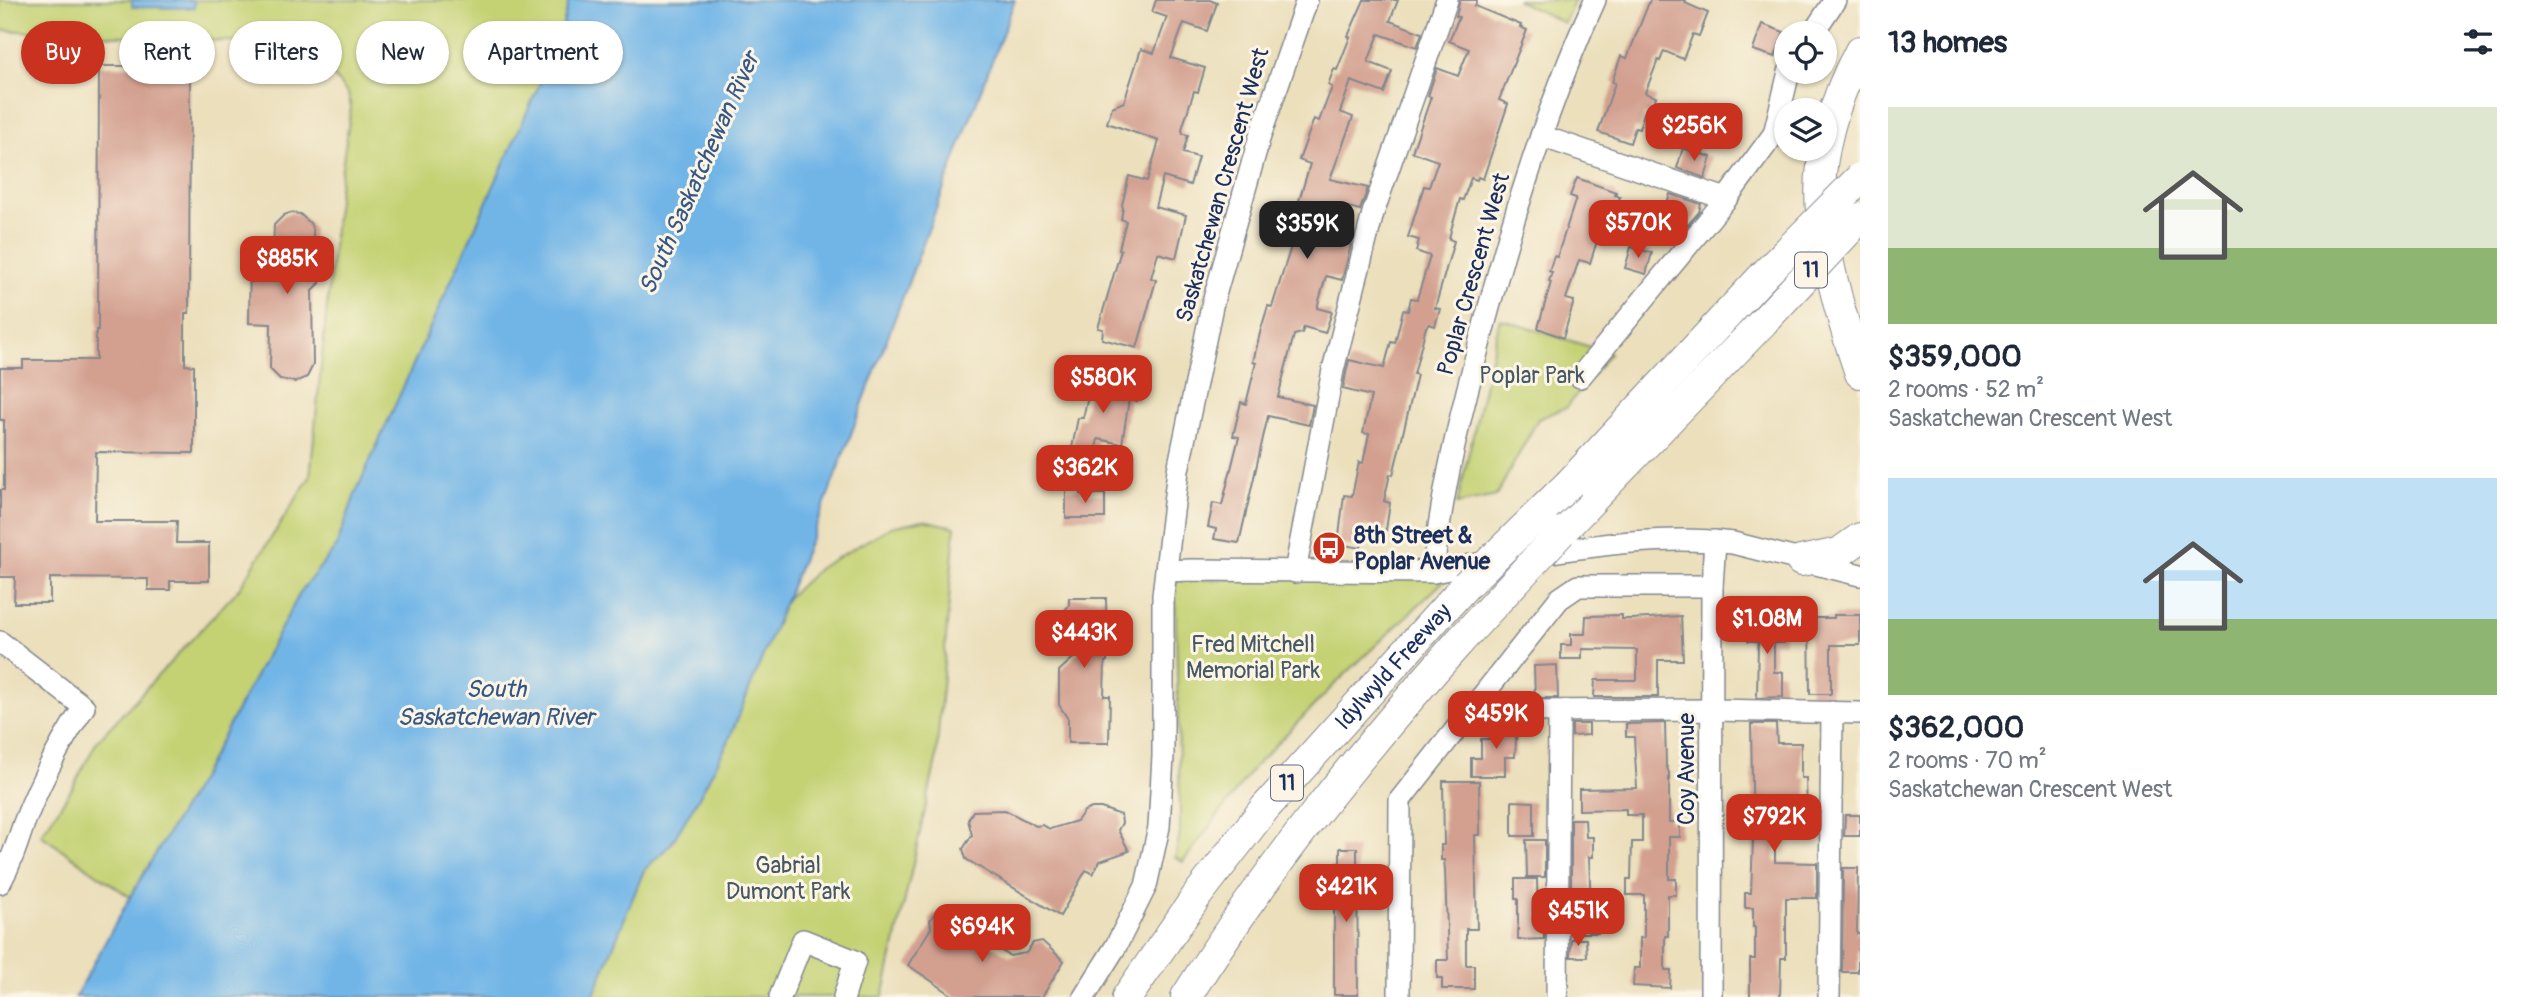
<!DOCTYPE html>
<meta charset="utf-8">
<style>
:root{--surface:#fff;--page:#f2f2f3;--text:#1f2937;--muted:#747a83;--accent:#c8321e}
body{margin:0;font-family:Pangolin,sans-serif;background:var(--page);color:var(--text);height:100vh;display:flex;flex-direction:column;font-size:26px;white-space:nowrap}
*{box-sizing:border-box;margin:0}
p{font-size:23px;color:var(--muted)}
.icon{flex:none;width:38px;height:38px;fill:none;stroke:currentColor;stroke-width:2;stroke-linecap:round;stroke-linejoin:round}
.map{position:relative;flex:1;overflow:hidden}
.details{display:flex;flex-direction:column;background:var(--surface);width:665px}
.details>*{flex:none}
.hud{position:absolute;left:21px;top:21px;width:665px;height:63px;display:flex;gap:14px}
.buttons{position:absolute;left:1774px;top:21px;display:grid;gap:14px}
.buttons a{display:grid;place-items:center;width:63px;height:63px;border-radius:50%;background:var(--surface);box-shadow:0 2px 5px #0004;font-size:35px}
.price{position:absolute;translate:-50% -60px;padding:0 16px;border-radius:14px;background:var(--accent);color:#fff;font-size:23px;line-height:46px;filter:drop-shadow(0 2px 4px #0008)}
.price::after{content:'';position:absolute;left:50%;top:42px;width:21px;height:16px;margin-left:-10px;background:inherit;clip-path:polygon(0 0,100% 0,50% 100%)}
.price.on{background:#222;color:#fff}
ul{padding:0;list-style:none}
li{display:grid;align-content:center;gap:14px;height:371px;padding:0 28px}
li span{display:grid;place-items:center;height:217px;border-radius:0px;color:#555}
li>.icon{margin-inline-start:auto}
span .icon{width:126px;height:126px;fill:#fffc;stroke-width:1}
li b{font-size:30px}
h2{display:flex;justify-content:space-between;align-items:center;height:84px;padding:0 28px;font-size:30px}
.chip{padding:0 24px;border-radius:32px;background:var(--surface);box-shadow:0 2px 5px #0004;font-size:24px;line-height:63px}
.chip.on{background:var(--accent);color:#fff}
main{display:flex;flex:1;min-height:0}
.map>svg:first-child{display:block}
.green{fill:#c4d273;stroke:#708068;stroke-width:2}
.water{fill:#71b5e7;stroke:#4672a2;stroke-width:2}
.building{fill:#d3a090}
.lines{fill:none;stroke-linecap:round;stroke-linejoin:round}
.minor-casing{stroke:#83878d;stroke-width:24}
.highway-casing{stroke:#83878d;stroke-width:32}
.minor{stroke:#fff;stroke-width:21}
.highway{stroke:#fff;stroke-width:30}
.highway-bridge-casing{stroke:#83878d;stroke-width:32;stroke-linecap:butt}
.highway-bridge{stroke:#fff;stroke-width:30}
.labels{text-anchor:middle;stroke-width:6;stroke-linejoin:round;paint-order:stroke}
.shield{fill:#fcf5e5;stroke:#5e6a86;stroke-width:2}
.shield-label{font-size:21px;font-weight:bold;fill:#1b2f5e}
.street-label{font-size:23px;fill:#1b2f5e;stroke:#fcf5e5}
.park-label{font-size:23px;fill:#455863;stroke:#fcf5e5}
.poi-label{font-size:23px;font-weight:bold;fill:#1b2f5e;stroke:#fcf5e5;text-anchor:start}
.water-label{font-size:24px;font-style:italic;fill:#355787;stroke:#fcf5e5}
</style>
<main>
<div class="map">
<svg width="1860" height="997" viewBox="0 0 1860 997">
<rect width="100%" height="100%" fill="#fcf5e5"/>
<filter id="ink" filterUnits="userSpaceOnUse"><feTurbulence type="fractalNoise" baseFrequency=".0143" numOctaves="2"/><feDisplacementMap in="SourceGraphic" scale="14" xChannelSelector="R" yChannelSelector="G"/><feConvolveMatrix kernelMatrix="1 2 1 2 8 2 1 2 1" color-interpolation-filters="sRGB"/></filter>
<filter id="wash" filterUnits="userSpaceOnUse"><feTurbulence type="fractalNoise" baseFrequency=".00686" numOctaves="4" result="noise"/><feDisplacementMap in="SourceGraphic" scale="28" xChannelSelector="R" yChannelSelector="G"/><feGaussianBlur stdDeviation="1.57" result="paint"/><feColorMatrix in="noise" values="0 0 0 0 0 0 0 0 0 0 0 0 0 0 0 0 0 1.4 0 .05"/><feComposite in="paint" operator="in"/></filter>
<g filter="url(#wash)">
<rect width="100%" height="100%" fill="#ebdfbc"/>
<g class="green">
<polygon points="0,0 569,0 560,39 356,492 336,547 301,591 199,781 130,897 41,835 73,787 97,741 238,590 310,477 339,187 351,108 348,94 308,45 0,30"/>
<polygon points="1516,0 1575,0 1564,23"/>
<polygon points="1500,319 1610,353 1567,407 1538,419 1496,496 1457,504"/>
<polygon points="923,520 955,527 936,761 883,997 593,997 644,870 671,844 699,797 728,742 785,600 819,568 891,527"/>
<polygon points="1450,575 1334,685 1255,766 1183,862 1175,858 1180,833 1180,806 1175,580"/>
</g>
<g class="water">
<polygon points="132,0 194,0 194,8 132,7"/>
<polygon points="569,0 1015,0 822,511 728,742 699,797 671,844 644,870 593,997 75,997 130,897 199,781 301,591 336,547 356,492 560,39"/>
</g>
<g id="blocks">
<g class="building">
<polygon points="1156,0 1210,0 1217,3 1207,31 1184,23 1171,58 1205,68 1198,92 1194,91 1182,129 1183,134 1188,135 1183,153 1198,157 1190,185 1163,177 1155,207 1186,215 1176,258 1158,253 1151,278 1156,280 1137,348 1102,339 1103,329 1098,328 1121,250 1119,249 1126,221 1121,219 1123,208 1122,205 1129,176 1147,181 1159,141 1107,123 1112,107 1124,102 1141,49 1154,53 1167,17 1152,12"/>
<polygon points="1364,0 1398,0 1390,21 1422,33 1417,47 1379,34 1368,62 1392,71 1384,93 1351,81 1340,112 1353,117 1330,179 1368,188 1360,210 1347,207 1337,240 1351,245 1342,280 1326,276 1317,308 1332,312 1325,333 1304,327 1302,333 1294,335 1278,397 1313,405 1309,425 1268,416 1239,543 1214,539 1216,529 1208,527 1213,503 1222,505 1239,437 1233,436 1241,402 1246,404 1256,363 1253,362 1261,329 1268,306 1272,307 1304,205 1298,204 1310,164 1299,160 1314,119 1319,121 1332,87 1328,85 1334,69 1337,70 1350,37 1348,36"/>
<polygon points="1460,0 1477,0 1475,6 1521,25 1520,27 1527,30 1499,100 1508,104 1483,179 1478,177 1477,180 1471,178 1463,200 1460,199 1451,230 1449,239 1454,241 1435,308 1440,309 1435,326 1429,324 1426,327 1414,374 1417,375 1393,475 1390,474 1384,501 1390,503 1386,530 1365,526 1361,548 1338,544 1344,495 1352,496 1359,462 1363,463 1369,434 1363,433 1371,396 1343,389 1346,373 1349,360 1384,368 1391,342 1395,343 1403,310 1408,311 1411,298 1417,299 1430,256 1416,251 1419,240 1408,237 1424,186 1429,187 1438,161 1412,152 1431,97 1428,96 1437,68 1458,76 1469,49 1449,41 1459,17 1456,16"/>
<polygon points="1650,0 1686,0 1685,3 1708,13 1699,36 1693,34 1683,59 1664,51 1660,61 1658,60 1645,93 1656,97 1649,115 1644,113 1639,129 1635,128 1630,143 1598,132 1615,83 1612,82 1621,56 1627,58"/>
<polygon points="1762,24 1784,32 1775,57 1753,50"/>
<polygon points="99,66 190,66 189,313 185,313 185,365 194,366 194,453 96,452 95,521 177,521 176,543 209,543 209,581 170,581 170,590 148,590 148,579 50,578 50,603 14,603 15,577 0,577 0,490 4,490 4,420 0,420 0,368 23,368 23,360 96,360 96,330 98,330"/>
<polygon points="1683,148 1711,157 1705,178 1677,168"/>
<polygon points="1577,178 1616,192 1615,195 1620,197 1609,225 1603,222 1590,263 1579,260 1566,299 1574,301 1563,338 1538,328 1551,282 1549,281 1552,272 1549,271 1554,256 1557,257 1576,198 1570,196"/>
<polygon points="1670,194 1701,204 1699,212 1688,225 1662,217"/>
<polygon points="290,213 300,214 310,223 313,229 313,253 321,261 320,283 312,291 313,365 307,377 295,382 280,379 270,369 271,324 249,323 250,257 273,256 274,225 284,215"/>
<polygon points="1631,247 1652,253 1646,274 1625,268"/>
<polygon points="1087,377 1139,388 1137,401 1129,399 1122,444 1098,439 1094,457 1071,453 1078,418 1083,418 1089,392 1084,391"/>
<polygon points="1066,489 1081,489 1081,494 1105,494 1105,518 1066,518"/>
<polygon points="1069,598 1106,598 1107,661 1105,662 1104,696 1110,696 1109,743 1068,743 1068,719 1059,705 1059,671 1084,648 1058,648 1059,637 1051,638 1051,615 1061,615 1069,605"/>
<polygon points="1622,615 1622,619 1632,619 1681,616 1683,660 1658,660 1658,697 1594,697 1595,680 1637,680 1637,650 1582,649 1582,659 1561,659 1561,645 1571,645 1571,634 1585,634 1586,616"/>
<polygon points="1834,615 1860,615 1860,645 1831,645 1831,694 1810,694 1809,618 1834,618"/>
<polygon points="1748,620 1784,620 1784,643 1774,643 1774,672 1783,672 1783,697 1757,698 1758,641 1748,641"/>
<polygon points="1557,665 1558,698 1535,698 1534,666"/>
<polygon points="1665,723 1666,765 1669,773 1669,822 1680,822 1680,837 1669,837 1669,879 1676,879 1676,895 1668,895 1668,936 1665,936 1665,970 1671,970 1670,988 1633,986 1634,968 1640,968 1640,938 1644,938 1644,895 1627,895 1627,879 1631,879 1632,842 1642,842 1642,815 1626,815 1626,809 1579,810 1579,789 1637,788 1634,737 1626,737 1626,724"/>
<polygon points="1495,724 1517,724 1515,757 1505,757 1505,776 1471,776 1471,758 1481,758 1481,739 1490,739 1490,726 1495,726"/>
<polygon points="1572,724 1589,724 1589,735 1572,736"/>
<polygon points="1751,724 1776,724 1777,743 1801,743 1801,778 1806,778 1807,810 1781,810 1781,835 1775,835 1775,862 1817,863 1817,898 1786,898 1786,958 1781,958 1780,997 1750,997 1750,959 1755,959 1755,927 1753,927 1753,908 1745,908 1745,893 1751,893 1753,840"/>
<polygon points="1443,781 1479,781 1480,835 1475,835 1477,929 1466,929 1466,965 1474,965 1474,989 1442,989 1442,978 1437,978 1437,960 1448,960 1445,870 1444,860 1441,860 1441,845 1444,845"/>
<polygon points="1512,801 1534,802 1534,836 1512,836"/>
<polygon points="1092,808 1101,808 1121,815 1122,823 1118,830 1129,851 1100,861 1093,874 1086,870 1060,916 966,859 963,849 972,835 968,820 973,811 1005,810 1036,826 1042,825 1050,829 1077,821 1084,811"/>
<polygon points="1845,815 1860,815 1860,836 1844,836"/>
<polygon points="1571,819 1585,819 1586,837 1593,837 1593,857 1589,857 1591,908 1598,908 1598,933 1577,933 1577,892 1571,892"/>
<polygon points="1526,840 1545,840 1545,877 1527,877"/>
<polygon points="1340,848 1357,848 1358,995 1334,995 1334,863 1340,863"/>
<polygon points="1843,868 1858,868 1857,934 1860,934 1860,950 1858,950 1858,972 1842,972"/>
<polygon points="1515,879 1537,879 1538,917 1544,917 1544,939 1518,940 1518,899 1515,899"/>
<polygon points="944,912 951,916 952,922 1010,956 1026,953 1033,943 1042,941 1064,961 1042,997 955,997 908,965 931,928 930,920 934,914"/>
<polygon points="1571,939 1586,939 1587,957 1570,957"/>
</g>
</g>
</g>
<g filter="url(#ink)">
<use href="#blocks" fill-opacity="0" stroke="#83878d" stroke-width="2"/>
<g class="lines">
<defs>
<g id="minor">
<polyline points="1813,33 1835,0"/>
<polyline points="1541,136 1726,199"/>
<polyline points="1580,377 1726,199 1774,134 1789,72"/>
<path d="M 1538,554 C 1603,544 1667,535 1733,543 L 1860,575"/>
<polyline points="1166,571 1192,570 1433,572 1489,562"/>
<polyline points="1295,572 1333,370 1373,213 1447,0"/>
<path d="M 1433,572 C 1442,486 1463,405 1485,322 C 1514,212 1548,103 1595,0"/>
<path d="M 0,642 L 84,707 C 60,743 40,782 24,823 C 17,844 11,863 0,883"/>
<polyline points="1475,704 1497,711 1713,710 1860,713"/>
<polyline points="780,997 803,940 855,961 844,997"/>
<polyline points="1084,997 1116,946 1146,886 1159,827 1163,756 1163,595 1178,470 1212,306 1260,136 1307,0"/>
<polyline points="1399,997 1400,800 1559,599 1578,586 1712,586"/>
<polyline points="1557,997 1559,712"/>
<polyline points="1711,997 1712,586 1715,541"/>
<polyline points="1829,997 1832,712"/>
</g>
<g id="highway">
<path d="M 1860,51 C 1835,97 1816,158 1821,211 C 1826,266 1842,321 1860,373"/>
<polyline points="1570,483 1765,274"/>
<polyline points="1561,532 1763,322"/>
<polyline points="1801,561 1839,553 1860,538"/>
<path id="s1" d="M 1127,997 L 1199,893 L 1265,808 L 1466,585"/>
<path d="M 1186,997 C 1265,870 1361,752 1460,641"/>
</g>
</defs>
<use href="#minor" class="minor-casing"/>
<use href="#highway" class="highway-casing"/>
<use href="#minor" class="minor"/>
<use href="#highway" class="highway"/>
<defs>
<g id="highway-bridge">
<polyline points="1765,274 1860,178"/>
<polyline points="1763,322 1860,218"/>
<polyline points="1466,585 1570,483"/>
<polyline points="1460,641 1561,532"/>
</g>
</defs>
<use href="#highway-bridge" class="highway-bridge-casing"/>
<use href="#highway-bridge" class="highway-bridge"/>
</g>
</g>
<defs>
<symbol id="bus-disc" viewBox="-11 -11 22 22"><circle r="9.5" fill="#c8321e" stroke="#fcf5e5"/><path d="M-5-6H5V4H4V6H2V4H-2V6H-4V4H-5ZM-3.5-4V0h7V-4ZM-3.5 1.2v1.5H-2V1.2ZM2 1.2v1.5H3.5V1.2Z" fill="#fff"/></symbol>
</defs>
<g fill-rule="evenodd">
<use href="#bus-disc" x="1310" y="529" width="38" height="38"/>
</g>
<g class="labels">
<g class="shield">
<rect x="1795" y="252.5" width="32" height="35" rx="5"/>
<rect x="1271" y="765.5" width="32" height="35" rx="5"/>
</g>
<g class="shield-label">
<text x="1811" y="277">11</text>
<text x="1287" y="790">11</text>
</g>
<g class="street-label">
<text transform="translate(1222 185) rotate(-74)" y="8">Saskatchewan Crescent West</text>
<text transform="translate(1473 274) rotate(-74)" y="8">Poplar Crescent West</text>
<text dy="8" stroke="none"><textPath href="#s1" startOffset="425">Idylwyld Freeway</textPath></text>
<text transform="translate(1686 769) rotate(-90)" y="8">Coy Avenue</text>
</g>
<g class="park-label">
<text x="1532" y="383">Poplar Park</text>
<text x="1253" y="652">Fred Mitchell<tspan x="1253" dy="26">Memorial Park</tspan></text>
<text x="788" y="873">Gabrial<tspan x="788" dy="26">Dumont Park</tspan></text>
</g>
<g class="poi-label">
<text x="1354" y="543">8th Street &amp;<tspan x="1354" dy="26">Poplar Avenue</tspan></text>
</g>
<g class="water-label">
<text transform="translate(699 173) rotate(-66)" y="8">South Saskatchewan River</text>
<text x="496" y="697">South<tspan x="496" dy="28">Saskatchewan River</tspan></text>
</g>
</g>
</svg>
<div class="buttons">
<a><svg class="icon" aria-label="locate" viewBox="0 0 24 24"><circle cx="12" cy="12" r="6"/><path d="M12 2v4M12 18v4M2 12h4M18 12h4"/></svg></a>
<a><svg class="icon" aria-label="layers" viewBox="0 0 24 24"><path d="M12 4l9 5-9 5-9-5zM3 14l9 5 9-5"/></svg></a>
</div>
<b class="price" style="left:1694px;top:163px">$256K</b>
<b class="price" style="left:1638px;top:260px">$570K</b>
<b class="price on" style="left:1307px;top:261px">$359K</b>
<b class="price" style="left:287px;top:296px">$885K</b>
<b class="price" style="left:1103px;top:415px">$580K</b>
<b class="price" style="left:1085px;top:505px">$362K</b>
<b class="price" style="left:1767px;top:656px">$1.08M</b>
<b class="price" style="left:1084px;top:670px">$443K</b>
<b class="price" style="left:1496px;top:751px">$459K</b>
<b class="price" style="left:1774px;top:854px">$792K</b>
<b class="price" style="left:1346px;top:924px">$421K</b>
<b class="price" style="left:1578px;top:948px">$451K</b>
<b class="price" style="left:982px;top:964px">$694K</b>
<div class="hud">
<a class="chip on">Buy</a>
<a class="chip">Rent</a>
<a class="chip">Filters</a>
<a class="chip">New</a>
<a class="chip">Apartment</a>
</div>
</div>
<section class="details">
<h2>13 homes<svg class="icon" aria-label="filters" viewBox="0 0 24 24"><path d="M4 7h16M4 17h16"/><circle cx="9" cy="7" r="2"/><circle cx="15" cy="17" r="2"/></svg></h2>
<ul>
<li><span style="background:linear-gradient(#dfe7d0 65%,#8fb573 0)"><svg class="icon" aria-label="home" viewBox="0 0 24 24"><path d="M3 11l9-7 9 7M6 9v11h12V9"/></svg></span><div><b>$359,000</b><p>2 rooms · 52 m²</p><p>Saskatchewan Crescent West</p></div></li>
<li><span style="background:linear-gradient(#bfe0f5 65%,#8fb573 0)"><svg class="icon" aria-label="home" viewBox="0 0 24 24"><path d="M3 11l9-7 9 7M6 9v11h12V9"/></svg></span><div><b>$362,000</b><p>2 rooms · 70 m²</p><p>Saskatchewan Crescent West</p></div></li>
</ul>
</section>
</main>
